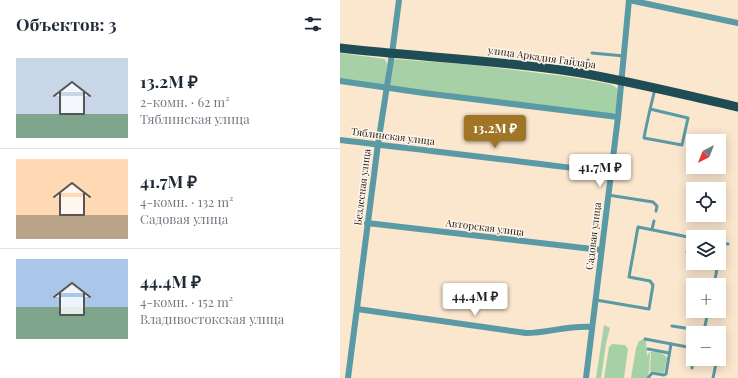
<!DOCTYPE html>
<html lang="ru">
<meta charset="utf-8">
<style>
:root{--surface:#fff;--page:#f6f6f7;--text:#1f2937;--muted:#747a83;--line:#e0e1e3;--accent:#a07525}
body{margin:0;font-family:"Playfair Display",serif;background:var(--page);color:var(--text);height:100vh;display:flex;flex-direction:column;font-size:15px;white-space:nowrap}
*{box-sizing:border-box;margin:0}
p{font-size:13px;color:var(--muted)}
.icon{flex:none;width:22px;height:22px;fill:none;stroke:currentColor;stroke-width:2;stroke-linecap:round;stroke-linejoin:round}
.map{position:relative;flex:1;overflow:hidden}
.side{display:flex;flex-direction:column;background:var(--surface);width:340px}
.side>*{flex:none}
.needle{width:26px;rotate:222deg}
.buttons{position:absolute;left:346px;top:134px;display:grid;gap:8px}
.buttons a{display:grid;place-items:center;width:40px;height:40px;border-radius:0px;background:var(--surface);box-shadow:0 2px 10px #0003;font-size:20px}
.price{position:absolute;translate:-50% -34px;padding:0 9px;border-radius:4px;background:#fff;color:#222;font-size:13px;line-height:26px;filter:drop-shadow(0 1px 2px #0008)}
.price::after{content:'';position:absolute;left:50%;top:24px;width:12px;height:9px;margin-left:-6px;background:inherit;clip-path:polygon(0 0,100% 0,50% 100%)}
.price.current{background:var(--accent);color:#fff}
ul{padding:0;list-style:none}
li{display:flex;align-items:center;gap:12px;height:100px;padding:0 16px}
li+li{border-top:1px solid var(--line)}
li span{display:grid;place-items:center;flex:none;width:112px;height:80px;border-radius:0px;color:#555}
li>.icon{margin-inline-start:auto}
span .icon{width:48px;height:48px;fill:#fffc;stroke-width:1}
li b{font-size:17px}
h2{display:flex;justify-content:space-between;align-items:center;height:48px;padding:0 16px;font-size:17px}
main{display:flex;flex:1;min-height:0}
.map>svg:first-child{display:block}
.green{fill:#a6d1a6}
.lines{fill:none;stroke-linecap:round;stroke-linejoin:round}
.lane{stroke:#5a9aa5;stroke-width:3}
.street{stroke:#5a9aa5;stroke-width:6}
.primary{stroke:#1f4d55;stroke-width:9}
.labels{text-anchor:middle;stroke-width:3;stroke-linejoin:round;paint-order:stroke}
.street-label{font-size:10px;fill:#1f1810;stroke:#fef6ec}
</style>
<main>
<section class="side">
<h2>Объектов: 3<svg class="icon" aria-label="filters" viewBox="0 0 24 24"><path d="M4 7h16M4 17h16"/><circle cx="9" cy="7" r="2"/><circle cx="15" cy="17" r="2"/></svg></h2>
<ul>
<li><span style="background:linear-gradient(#c9d6e8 70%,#7fa58c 0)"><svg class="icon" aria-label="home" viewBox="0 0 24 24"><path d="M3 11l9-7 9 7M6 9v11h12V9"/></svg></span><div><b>13.2M ₽</b><p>2-комн. · 62 m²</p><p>Тяблинская улица</p></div></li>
<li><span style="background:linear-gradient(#ffd9b3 70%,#b9a48a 0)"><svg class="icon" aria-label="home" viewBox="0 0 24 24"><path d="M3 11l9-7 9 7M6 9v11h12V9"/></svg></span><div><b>41.7M ₽</b><p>4-комн. · 132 m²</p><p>Садовая улица</p></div></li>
<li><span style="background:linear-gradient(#a9c7e8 60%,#7fa58c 0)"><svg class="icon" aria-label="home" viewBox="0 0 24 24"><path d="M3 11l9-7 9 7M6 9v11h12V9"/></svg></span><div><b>44.4M ₽</b><p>4-комн. · 152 m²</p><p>Владивостокская улица</p></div></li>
</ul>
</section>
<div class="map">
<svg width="398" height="378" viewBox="0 0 398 378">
<rect width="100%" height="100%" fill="#fbe6ce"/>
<g class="green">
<polygon points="0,53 45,59 47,64 45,84 43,86 0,79"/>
<polygon points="55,59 135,65 231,77 270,84 277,88 278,91 276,112 273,114 50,86 53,62"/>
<polygon points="264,325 270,328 266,344 261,378 256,378"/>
<polygon points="304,339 306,341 307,357 308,353 310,354 309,371 307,378 291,378 296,348 299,341"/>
<polygon points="272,344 285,345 288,349 284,378 264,378 269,347"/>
<path d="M 308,352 C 314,352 324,352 327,358 L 324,373 L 310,371 L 311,353 Z"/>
</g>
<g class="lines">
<g class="lane">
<polyline points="252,53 284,56"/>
<polyline points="246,72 248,60"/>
<path d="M 310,109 L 348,118 L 342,145 L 304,138 C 307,121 311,105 315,89"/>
<polyline points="268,195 313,202 317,206 316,211"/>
<polyline points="312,229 314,221"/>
<polyline points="379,243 388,244"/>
<polyline points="347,252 353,253"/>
<polyline points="379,258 379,259"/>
<polyline points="374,285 378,263"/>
<polyline points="256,300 309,309 313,285 310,281 289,277 298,227 353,238"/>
<polyline points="332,326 364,331 368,311"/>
<polyline points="305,339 353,348"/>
<polyline points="308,349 329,353"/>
<polyline points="352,368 353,359"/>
<polyline points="308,378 312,373 324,375 326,374 331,344"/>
<polyline points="373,378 377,359"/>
</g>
<g class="street">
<polyline points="289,0 398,23"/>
<polyline points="0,81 84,93 278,117"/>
<path d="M 0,140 C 90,151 181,161 271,173"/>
<polyline points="27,223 261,250"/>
<path d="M 17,309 L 186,333 C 208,333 229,325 252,327"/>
<polyline points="8,378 38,144 52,54 59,0"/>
<polyline points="246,378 278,117 289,0"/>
</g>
<path class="primary" d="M 0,48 C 78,57 157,60 235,72 C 290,81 344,95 398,107"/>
</g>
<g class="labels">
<g class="street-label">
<text transform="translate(202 57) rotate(8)" y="4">улица Аркадия Гайдара</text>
<text transform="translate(53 136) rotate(7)" y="4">Тяблинская улица</text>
<text transform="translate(22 187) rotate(-83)" y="4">Безлесная улица</text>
<text transform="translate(145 227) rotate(7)" y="4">Авторская улица</text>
<text transform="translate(253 236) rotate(-83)" y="4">Садовая улица</text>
</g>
</g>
</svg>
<div class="buttons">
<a><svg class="needle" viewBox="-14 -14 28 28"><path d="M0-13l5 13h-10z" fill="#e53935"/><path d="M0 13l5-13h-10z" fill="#747a83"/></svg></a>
<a><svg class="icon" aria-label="locate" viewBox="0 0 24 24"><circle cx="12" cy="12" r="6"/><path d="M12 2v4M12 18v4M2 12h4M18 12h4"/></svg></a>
<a><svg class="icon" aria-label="layers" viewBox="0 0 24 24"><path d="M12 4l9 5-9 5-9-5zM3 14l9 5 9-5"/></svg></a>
<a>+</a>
<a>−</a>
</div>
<b class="price current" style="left:155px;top:149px">13.2M ₽</b>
<b class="price" style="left:260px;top:188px">41.7M ₽</b>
<b class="price" style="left:135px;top:317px">44.4M ₽</b>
</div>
</main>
